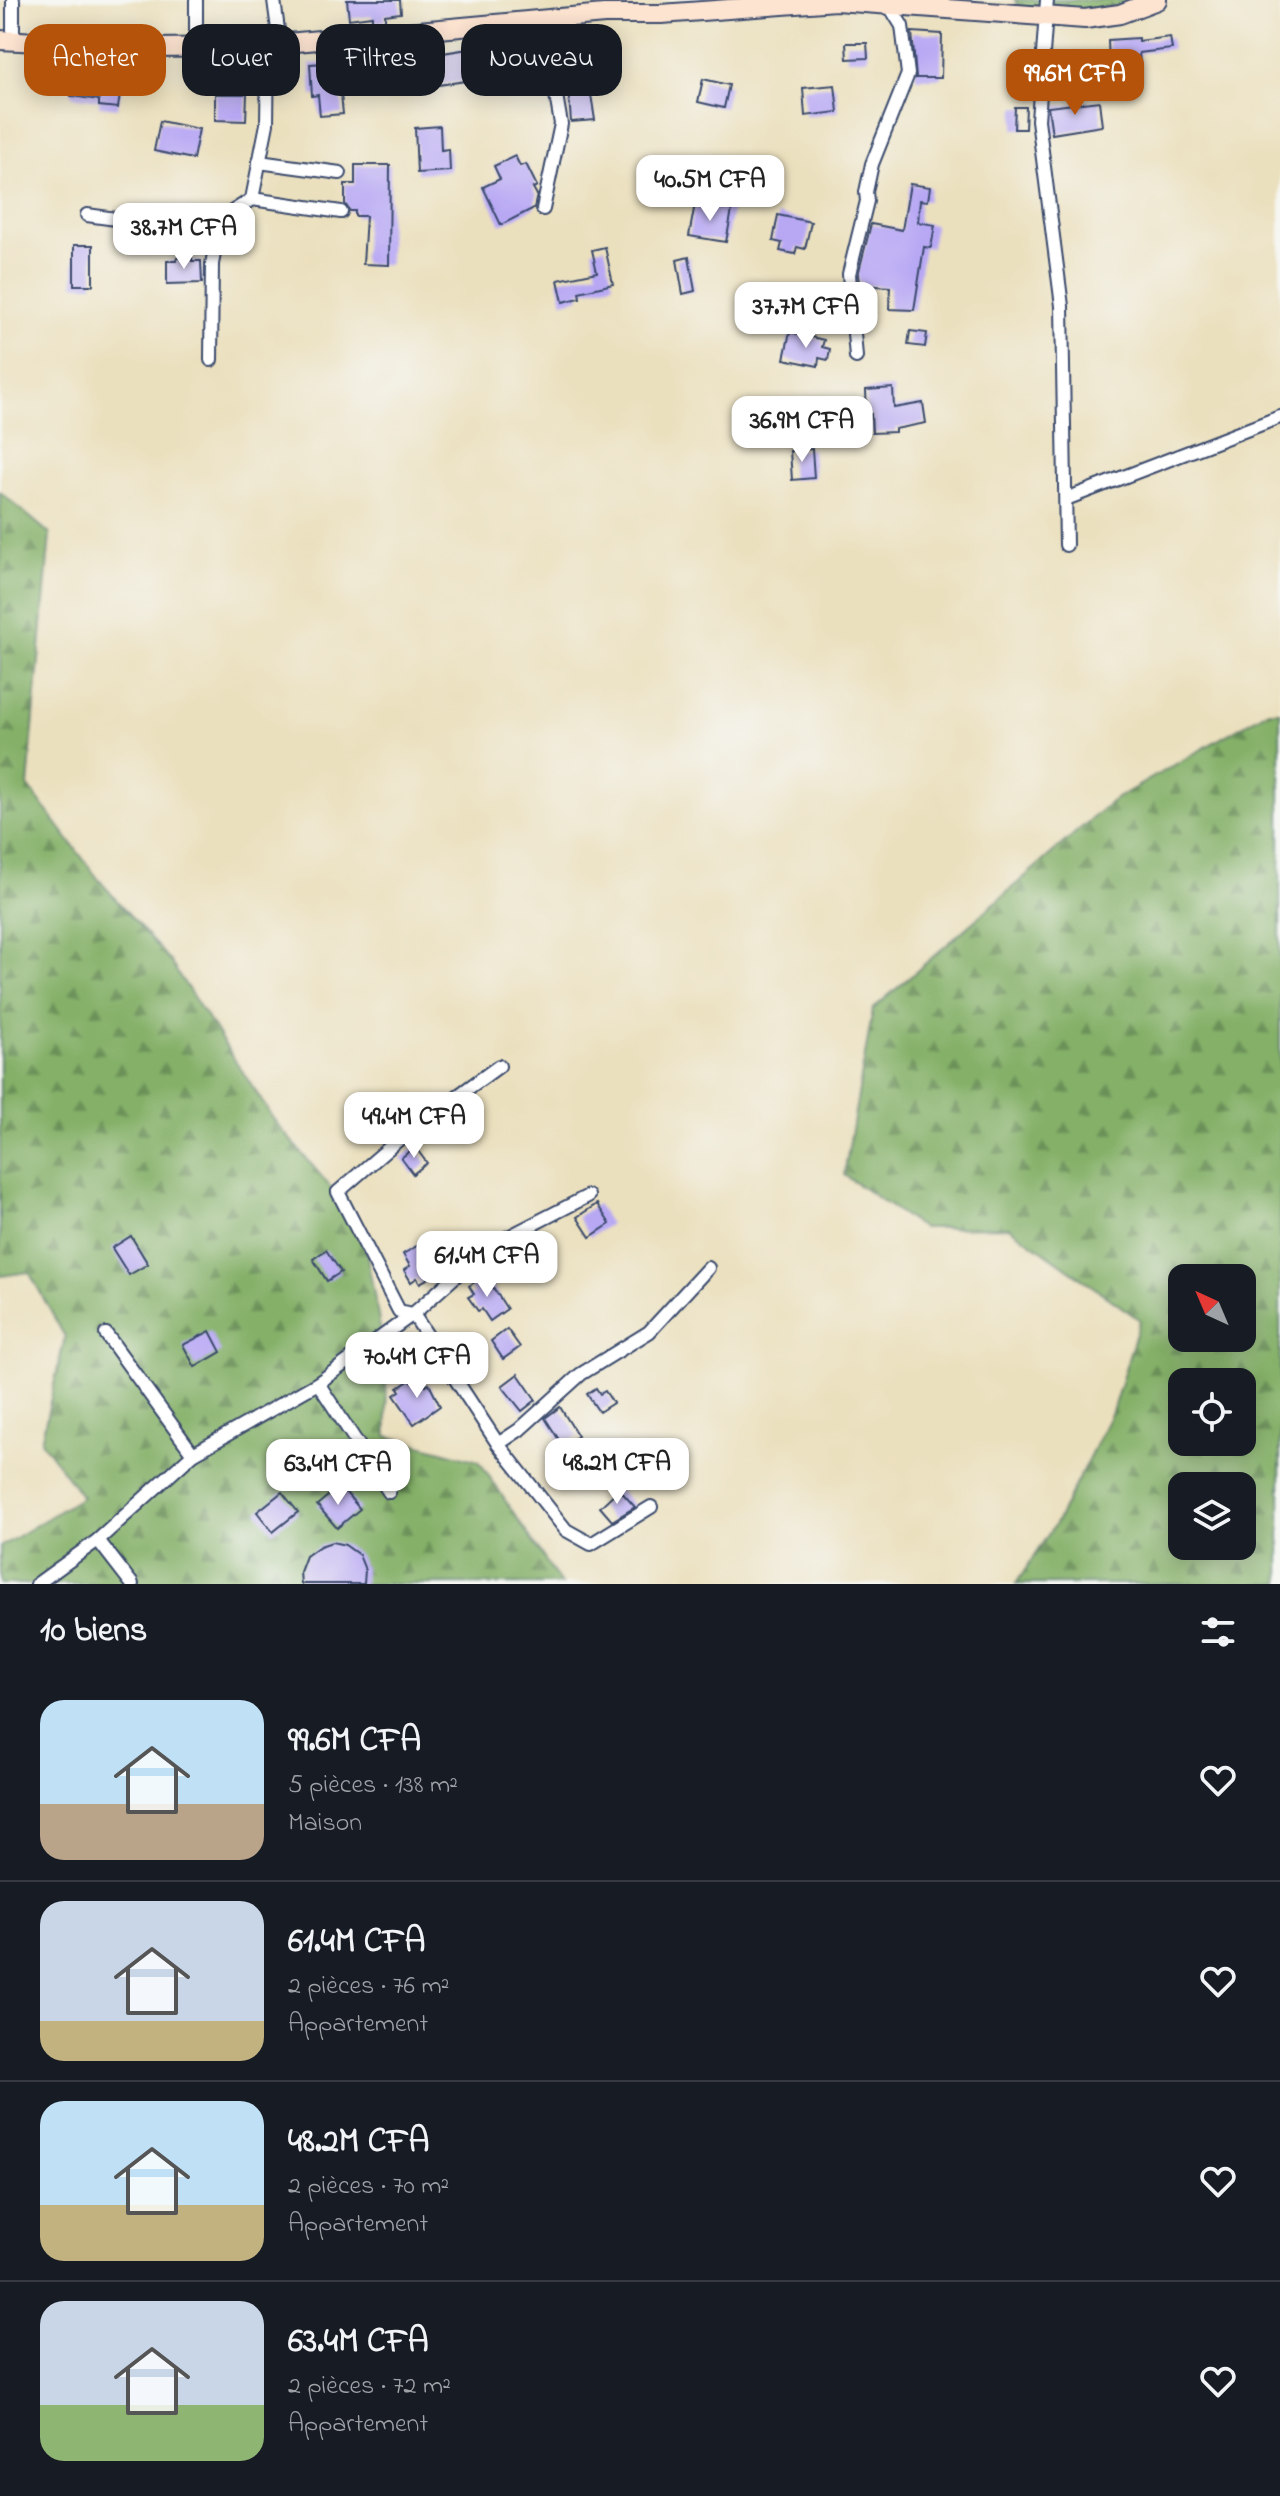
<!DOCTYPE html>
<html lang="fr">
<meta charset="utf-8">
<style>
:root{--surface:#171b24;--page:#20242c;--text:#f1f3f6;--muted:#9ea1a6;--line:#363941;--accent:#b45309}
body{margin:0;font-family:"Indie Flower",sans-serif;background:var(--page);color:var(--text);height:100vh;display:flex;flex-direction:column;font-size:30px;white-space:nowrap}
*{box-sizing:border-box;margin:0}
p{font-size:26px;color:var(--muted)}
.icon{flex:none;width:44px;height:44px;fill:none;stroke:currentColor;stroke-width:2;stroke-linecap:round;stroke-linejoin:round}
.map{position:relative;height:1584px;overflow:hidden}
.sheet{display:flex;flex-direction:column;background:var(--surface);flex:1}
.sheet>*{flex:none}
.banner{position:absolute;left:24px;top:24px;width:800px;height:72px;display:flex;gap:16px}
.needle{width:52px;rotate:316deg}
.controls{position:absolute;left:1168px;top:1264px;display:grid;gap:16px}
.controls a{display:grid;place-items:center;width:88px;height:88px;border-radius:16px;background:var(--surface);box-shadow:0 4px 20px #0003;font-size:40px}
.price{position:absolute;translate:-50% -68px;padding:0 18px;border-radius:16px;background:#fff;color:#222;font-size:26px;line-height:52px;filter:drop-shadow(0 2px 4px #0008)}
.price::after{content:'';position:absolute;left:50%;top:48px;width:24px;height:18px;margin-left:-12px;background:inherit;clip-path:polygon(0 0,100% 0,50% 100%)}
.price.selected{background:var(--accent);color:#fff}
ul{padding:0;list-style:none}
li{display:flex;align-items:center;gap:24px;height:200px;padding:0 40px}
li+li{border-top:2px solid var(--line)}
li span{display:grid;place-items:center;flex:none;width:224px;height:160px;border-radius:24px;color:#555}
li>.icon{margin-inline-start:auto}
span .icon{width:96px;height:96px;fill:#fffc;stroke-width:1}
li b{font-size:34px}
h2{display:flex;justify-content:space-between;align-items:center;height:96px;padding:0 40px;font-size:34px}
.tag{padding:0 28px;border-radius:24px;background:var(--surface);box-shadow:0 4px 20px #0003;font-size:28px;line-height:72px}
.tag.selected{background:var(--accent);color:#fff}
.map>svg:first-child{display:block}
.forest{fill:url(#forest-firs);stroke:#507063;stroke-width:2;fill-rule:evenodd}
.building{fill:#b8a8f4}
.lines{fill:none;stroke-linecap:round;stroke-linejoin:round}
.street-casing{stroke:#3a4a6c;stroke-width:16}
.secondary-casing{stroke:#3a4a6c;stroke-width:22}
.street{stroke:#fff;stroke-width:12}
.secondary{stroke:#fde4d1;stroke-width:18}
</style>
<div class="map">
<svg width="1280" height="1584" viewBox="0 0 1280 1584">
<defs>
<pattern id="forest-firs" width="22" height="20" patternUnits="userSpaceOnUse" patternTransform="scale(2)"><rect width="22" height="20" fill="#84b068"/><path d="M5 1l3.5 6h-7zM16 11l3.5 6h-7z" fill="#6b9059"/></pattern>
</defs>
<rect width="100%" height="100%" fill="#f6f6f2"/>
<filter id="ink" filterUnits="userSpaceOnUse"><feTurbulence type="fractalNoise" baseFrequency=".0125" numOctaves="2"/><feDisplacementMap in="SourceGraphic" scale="16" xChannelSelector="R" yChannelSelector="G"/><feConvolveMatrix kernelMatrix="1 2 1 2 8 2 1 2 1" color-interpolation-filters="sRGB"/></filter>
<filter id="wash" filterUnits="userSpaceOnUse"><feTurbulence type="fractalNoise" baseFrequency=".006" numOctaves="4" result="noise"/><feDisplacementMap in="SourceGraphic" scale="32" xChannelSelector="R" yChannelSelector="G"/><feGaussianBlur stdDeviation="1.8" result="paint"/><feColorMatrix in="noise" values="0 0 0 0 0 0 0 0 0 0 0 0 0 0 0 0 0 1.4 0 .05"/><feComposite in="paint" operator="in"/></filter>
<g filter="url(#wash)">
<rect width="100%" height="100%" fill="#ebe0be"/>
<g class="forest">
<polygon points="1015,0 1164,0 1024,19"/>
<polygon points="0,492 50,534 28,786 100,881 169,960 277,1124 361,1223 386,1360 387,1436 479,1461 561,1584 0,1584 0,1547 82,1497 41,1441 65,1337 29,1272 0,1276"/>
<path d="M 1268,711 L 1280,711 L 1280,1584 L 1016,1584 L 1057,1521 L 1112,1412 L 1140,1320 L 1009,1227 L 922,1228 L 844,1175 L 873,1009 L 1112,801 ZM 1242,1278 L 1242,1338 L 1182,1338 L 1182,1278 ZM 1242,1382 L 1242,1442 L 1182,1442 L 1182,1382 ZM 1242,1486 L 1242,1546 L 1182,1546 L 1182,1486 Z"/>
</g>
<g id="blocks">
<g class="building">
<polygon points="347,0 400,0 401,13 385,15 385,21 372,22 372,16 349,19"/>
<polygon points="912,32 942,34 941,78 916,78"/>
<polygon points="1170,37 1172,49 1139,53 1140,64 1109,66 1108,40 1138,38 1138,41"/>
<polygon points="588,40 591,69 587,69 595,120 571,122 569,96 578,95 574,71 571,71 568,42"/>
<polygon points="846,43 867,43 868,58 847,59"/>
<polygon points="430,47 430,55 475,48 480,79 438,85 436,72 393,76 393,83 374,84 374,81 340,84 343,114 320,116 318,95 312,96 310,64 341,62 341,59 398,56 398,49"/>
<polygon points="703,79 729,85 724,108 698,102"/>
<polygon points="72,85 121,88 118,108 99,106 99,100 71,96"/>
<polygon points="835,85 838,112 805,116 803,88"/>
<polygon points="215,94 247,94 246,121 215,120"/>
<polygon points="1099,101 1102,126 1052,134 1048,107"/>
<polygon points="1015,107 1026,107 1025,129 1014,129"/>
<polygon points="160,121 199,129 193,159 154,151"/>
<polygon points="440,126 441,150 449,149 450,171 417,173 415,128"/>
<polygon points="515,156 520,166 526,164 537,186 533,188 537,195 534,208 501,225 483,187 500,179 494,166"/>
<polygon points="355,165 390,165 389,265 363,264 366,216 355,216 355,211 350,211 345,204 345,184 355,184"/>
<polygon points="910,184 930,187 928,201 920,200 918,222 935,225 931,248 924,247 914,310 889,309 890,287 862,285 862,282 859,282 858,275 871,224 902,230"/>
<polygon points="695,204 732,210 726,242 689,236"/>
<polygon points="778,215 811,222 805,249 797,247 795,254 780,251 782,243 773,241"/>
<rect x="74" y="245" width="19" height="40"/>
<polygon points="605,247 613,284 579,292 580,298 563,302 558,280 597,272 592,250"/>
<polygon points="192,257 192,261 201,261 202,283 167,284 167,261 176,261 177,258"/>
<polygon points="689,257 695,291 683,294 677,260"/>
<polygon points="910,331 927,333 925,347 908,345"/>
<polygon points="790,332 824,340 822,347 830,349 828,360 819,358 818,366 784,359"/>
<polygon points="893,388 894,408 923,403 926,423 895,429 895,432 872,433 871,414 867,415 866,390"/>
<polygon points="812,449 814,478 792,480 790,451"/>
<polygon points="415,1147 427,1163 413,1174 401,1158"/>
<polygon points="597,1204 610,1224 590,1237 577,1217"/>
<polygon points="131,1236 148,1264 129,1275 112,1248"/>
<polygon points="424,1242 440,1272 420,1283 417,1278 411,1282 404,1270 410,1266 403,1254"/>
<polygon points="326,1250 341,1272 327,1281 313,1259"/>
<polygon points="485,1275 507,1309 490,1321 482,1309 478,1311 468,1297 474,1294 469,1286"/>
<polygon points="507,1329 520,1347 503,1359 491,1341"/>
<polygon points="210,1331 221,1352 195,1367 183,1345"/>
<polygon points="518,1374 536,1400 522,1411 502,1386"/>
<polygon points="420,1377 426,1386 429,1384 440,1406 414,1424 394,1395 400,1391 398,1388 410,1380 412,1382"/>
<polygon points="596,1388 600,1394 605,1391 613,1403 599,1412 587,1394"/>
<polygon points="560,1407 578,1436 563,1446 545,1418"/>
<polygon points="340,1486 360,1509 337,1528 317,1505"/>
<polygon points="619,1489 635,1507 612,1521 600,1507"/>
<polygon points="282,1492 298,1512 273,1532 257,1512"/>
<polygon points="332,1542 345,1545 359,1555 365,1570 364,1584 301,1584 300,1572 306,1556 320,1546"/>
</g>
</g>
</g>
<g filter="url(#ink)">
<use href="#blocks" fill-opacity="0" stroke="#3a4a6c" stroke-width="2"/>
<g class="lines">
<defs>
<g id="street">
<polyline points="13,0 13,41"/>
<polyline points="274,0 280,45"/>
<polyline points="1047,0 1038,120 1062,306 1066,545"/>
<polyline points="523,22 556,95 561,124 543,209"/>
<polyline points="268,46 267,124 252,199 341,212"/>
<polyline points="196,47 196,0"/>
<polyline points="259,162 340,173"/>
<polyline points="87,215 145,223 221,219 252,199"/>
<polyline points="856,357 849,274 867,201 866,192 872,164 908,74 902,26 889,5"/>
<polyline points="211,360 212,264 221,219"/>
<polyline points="1066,499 1280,417"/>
<polyline points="499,1066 404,1135 338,1192 399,1311 413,1314 498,1444 519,1430 581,1374 649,1332 708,1268"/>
<polyline points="106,1334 193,1454"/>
<polyline points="318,1383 389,1492"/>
<polyline points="498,1444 566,1530 591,1544 651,1507"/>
<polyline points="98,1540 132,1584"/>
<polyline points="37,1584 98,1540 193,1454 318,1383 413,1314 487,1248 588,1196"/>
</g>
<polyline id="secondary" points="0,40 154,48 243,47 604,14 661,14 836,1 1085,19 1120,14 1157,0"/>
</defs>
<use href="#street" class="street-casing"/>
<use href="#secondary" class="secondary-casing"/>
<use href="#street" class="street"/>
<use href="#secondary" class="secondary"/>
</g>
</g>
</svg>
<div class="controls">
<a><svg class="needle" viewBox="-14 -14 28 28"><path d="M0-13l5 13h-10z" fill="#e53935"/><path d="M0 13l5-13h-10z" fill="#9ea1a6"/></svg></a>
<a><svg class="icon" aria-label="locate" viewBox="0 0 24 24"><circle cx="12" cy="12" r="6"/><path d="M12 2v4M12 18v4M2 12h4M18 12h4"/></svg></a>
<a><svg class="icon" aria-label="layers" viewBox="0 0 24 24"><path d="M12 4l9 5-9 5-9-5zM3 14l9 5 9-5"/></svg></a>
</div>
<b class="price selected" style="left:1075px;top:117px">99.6M CFA</b>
<b class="price" style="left:710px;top:223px">40.5M CFA</b>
<b class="price" style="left:184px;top:271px">38.7M CFA</b>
<b class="price" style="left:806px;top:350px">37.7M CFA</b>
<b class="price" style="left:802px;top:464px">36.9M CFA</b>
<b class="price" style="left:414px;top:1160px">49.4M CFA</b>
<b class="price" style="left:487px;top:1299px">61.4M CFA</b>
<b class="price" style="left:417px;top:1400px">70.4M CFA</b>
<b class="price" style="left:617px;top:1506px">48.2M CFA</b>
<b class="price" style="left:338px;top:1507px">63.4M CFA</b>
<div class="banner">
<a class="tag selected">Acheter</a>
<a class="tag">Louer</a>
<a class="tag">Filtres</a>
<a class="tag">Nouveau</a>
</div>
</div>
<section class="sheet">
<h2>10 biens<svg class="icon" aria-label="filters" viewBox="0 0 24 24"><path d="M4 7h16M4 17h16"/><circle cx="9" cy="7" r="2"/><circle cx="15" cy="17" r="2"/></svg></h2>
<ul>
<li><span style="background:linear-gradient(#bfe0f5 65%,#b9a48a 0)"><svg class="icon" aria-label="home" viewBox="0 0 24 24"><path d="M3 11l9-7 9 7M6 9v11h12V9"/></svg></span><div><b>99.6M CFA</b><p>5 pièces · 138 m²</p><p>Maison</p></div><svg class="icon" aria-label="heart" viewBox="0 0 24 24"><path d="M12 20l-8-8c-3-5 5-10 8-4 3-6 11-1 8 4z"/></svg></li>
<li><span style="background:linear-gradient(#c9d6e8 75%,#c2b280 0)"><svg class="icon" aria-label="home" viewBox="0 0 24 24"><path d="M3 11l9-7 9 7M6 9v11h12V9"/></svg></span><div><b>61.4M CFA</b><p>2 pièces · 76 m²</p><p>Appartement</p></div><svg class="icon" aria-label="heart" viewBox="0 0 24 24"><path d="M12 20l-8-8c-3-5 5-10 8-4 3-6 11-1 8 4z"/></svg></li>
<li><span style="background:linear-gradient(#bfe0f5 65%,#c2b280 0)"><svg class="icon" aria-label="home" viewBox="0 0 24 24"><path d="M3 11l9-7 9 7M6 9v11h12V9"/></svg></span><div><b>48.2M CFA</b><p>2 pièces · 70 m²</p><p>Appartement</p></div><svg class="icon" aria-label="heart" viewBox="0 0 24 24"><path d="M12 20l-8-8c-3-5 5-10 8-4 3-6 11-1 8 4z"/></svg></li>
<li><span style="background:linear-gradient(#c9d6e8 65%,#8fb573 0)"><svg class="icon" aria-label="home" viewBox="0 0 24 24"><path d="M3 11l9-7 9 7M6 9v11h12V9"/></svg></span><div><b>63.4M CFA</b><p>2 pièces · 72 m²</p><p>Appartement</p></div><svg class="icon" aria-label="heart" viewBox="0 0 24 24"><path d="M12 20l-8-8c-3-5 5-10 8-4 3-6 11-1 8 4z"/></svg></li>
</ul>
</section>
